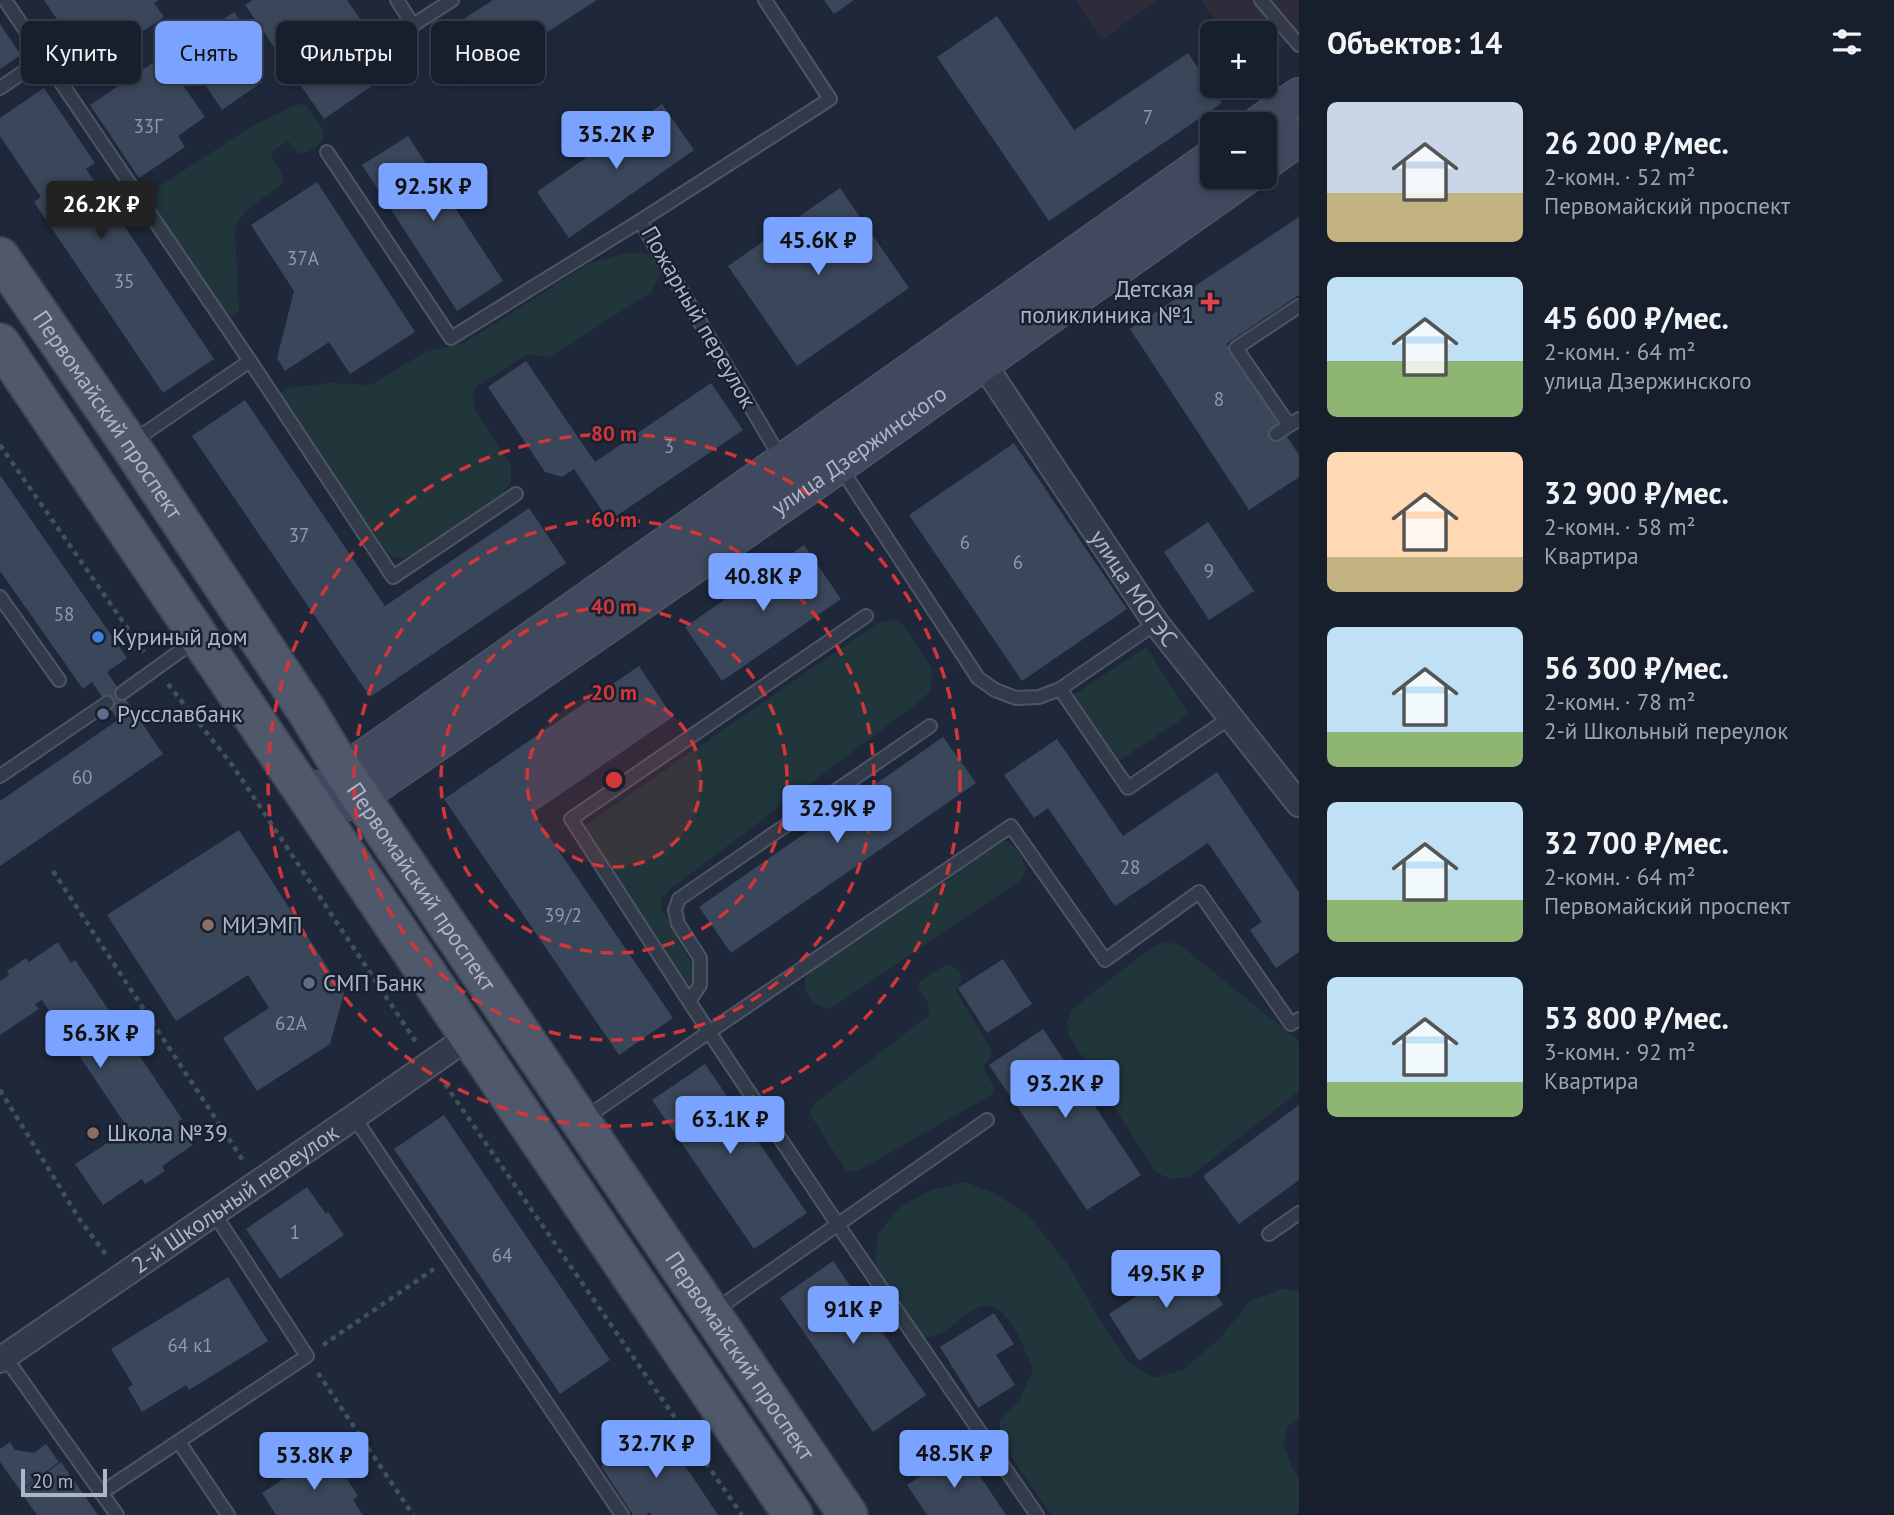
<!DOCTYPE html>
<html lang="ru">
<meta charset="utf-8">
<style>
:root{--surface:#171e2c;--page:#242b38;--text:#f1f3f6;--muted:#9ea2a9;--line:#363c48;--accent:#7aa3ff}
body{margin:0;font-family:"PT Sans",sans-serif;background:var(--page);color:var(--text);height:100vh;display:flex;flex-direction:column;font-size:26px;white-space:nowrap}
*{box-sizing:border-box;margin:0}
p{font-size:23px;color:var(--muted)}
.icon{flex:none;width:38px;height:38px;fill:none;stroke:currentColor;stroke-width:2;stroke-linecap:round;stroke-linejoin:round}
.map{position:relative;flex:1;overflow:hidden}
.side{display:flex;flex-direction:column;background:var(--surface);width:595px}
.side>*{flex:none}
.banner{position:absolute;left:21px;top:21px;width:665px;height:63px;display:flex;gap:14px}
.fabs{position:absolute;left:1200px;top:21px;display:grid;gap:14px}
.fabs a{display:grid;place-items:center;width:77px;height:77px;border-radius:10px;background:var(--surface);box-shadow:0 4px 10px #0003,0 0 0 2px var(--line);font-size:35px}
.scale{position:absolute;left:21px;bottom:18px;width:86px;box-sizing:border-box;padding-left:7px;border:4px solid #adb5c7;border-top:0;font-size:19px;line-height:24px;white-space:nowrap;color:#adb5c7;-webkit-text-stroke:5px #18202f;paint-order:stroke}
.price{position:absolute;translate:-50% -60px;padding:0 16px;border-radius:7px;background:var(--accent);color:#111;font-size:23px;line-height:46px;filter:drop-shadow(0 2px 4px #0008)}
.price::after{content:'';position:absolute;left:50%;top:42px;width:21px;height:16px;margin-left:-10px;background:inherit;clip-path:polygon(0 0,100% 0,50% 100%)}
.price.active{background:#222;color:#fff}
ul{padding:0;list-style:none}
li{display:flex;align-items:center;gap:21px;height:175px;padding:0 28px}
li span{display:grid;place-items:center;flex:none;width:196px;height:140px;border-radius:10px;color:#555}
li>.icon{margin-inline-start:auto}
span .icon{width:84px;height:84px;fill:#fffc;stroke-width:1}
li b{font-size:30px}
h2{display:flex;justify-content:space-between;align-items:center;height:84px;padding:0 28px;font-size:30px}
.pill{padding:0 24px;border-radius:10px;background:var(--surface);box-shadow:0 4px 10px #0003,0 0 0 2px var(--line);font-size:24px;line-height:63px}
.pill.active{background:var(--accent);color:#111}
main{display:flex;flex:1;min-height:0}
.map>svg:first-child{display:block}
.medical{fill:#2e2b3b}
.green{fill:#21363b}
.building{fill:#3a465a}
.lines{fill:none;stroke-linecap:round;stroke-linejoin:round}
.lane-casing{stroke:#4d5565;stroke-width:16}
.street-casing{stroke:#4d5565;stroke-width:28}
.secondary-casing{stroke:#4d5565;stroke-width:38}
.primary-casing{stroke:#3c4454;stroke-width:42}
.path{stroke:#3e5358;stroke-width:4.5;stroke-dasharray:5 5;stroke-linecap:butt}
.lane{stroke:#333b4a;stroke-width:12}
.street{stroke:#333b4a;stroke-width:24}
.secondary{stroke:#40495e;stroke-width:35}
.primary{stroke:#50596b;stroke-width:38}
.ring{fill:none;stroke:#d23638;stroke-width:3.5;stroke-dasharray:12 9}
.health-dot{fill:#e0444e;stroke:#18202f;stroke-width:2.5}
.shop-dot{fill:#3f7fe0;stroke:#18202f;stroke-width:2.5}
.service-dot{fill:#5c6f8a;stroke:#18202f;stroke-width:2.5}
.education-dot{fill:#8d6e63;stroke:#18202f;stroke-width:2.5}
.labels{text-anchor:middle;stroke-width:5;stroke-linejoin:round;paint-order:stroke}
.number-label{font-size:19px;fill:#9099ac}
.poi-label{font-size:23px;fill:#adb5c7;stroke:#18202f;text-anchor:start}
.street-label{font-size:23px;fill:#adb5c7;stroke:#18202f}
.centre{fill:#d23638;stroke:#18202f;stroke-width:3.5}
.ring-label{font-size:21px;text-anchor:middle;font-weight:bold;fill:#d23638;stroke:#18202f;stroke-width:5;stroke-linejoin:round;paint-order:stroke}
</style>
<main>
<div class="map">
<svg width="1299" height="1515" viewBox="0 0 1299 1515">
<rect width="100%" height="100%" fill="#1f283a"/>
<g class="medical">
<polygon points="1076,0 1157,0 1102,40"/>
<polygon points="1201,0 1299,0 1299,35 1265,59 1265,33 1224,33"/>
</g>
<g class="green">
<path d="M 298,104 L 307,106 L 323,129 L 324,138 C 318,146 310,154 298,153 L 288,141 L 274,150 L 271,155 L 283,177 L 284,181 C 268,199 242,205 235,230 L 239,311 L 231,316 L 223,314 L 159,219 L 153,202 L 160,186 L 252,126 Z"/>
<polygon points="631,252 654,256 661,273 651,292 550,357 528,354 475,388 472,397 476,411 511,465 511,481 503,493 413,554 400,559 390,556 283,406 280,394 287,388 331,383 371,385 425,352 464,343 590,263"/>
<polygon points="892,620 904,625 932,669 931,690 920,701 673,887 662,898 662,910 693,966 694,979 688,986 583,827 876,624"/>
<polygon points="1146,647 1189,714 1117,762 1072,696"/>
<path d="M 1006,841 C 1018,848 1031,866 1022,879 L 830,1009 C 814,1009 798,987 808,973 L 1000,843 Z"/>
<polygon points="1165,942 1180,945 1299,1041 1299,1091 1189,1177 1170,1179 1156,1172 1069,1036 1067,1024 1072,1009 1151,948"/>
<path d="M 947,964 C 962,969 966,978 956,990 L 957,993 L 992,1051 L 990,1059 L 984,1066 C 984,1075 993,1081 994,1090 L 991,1095 L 856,1172 L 846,1170 L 811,1116 L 811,1109 L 814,1104 L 928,1016 C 934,1006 923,997 918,989 L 919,982 Z"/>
<path d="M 965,1182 L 994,1193 L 1029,1216 L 1068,1265 L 1098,1317 L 1129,1363 L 1154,1378 L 1183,1370 L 1221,1337 L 1250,1301 L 1283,1289 L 1299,1291 L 1299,1418 L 1288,1426 L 1283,1443 L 1294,1472 L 1299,1478 L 1299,1510 L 1297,1514 L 1294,1515 L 1051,1515 L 999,1438 L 1000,1420 L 1019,1401 L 1033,1370 C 1025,1350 1006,1294 977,1308 C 956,1318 952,1334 925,1338 L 888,1290 L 875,1265 L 878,1234 L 900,1207 L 931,1190 Z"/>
</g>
<g class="building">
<polygon points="44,0 159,0 154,3 164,17 89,67"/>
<polygon points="253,0 347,0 395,70 324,119 245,5"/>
<polygon points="493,0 597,0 462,87 431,40"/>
<polygon points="824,0 854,0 834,14"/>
<polygon points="234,12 254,40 240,49 262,82 222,110 196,71 214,59 199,36"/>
<polygon points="997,16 1074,130 1188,53 1222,103 1049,221 937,57"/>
<polygon points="0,24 21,55 0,69"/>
<polygon points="163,56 205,117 178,136 185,147 139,178 90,105"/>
<polygon points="44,88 95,163 86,169 214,359 163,393 34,202 41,197 0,136 0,118"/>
<polygon points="662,104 694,150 569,238 537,192"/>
<polygon points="408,136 503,281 457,311 362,165"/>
<polygon points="317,182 415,332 350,374 329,342 285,371 277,358 294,291 251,225"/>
<polygon points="840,188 909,288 797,366 728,266"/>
<polygon points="1299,217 1299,295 1226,344 1299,455 1299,477 1249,510 1130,329"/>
<polygon points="526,361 595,462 711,383 743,430 609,521 574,469 562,477 545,472 488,387"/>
<polygon points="245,400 385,606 529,508 566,563 370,697 192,436"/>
<polygon points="1014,443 1127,609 1022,681 909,515"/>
<polygon points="0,475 127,658 107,672 163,754 0,866 0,801 118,720 92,682 83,689 0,571"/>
<polygon points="1208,522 1254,591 1209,620 1164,552"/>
<polygon points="804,545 841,599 722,681 685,627"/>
<polygon points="639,666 673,717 533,813 673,1018 619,1055 444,799"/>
<polygon points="943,737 976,783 731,953 699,907"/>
<polygon points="1057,739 1123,836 1217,772 1299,892 1299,952 1276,968 1250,930 1262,922 1208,843 1115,906 1048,808 1034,818 1004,775"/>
<polygon points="239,830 344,993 330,1044 257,1091 223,1038 269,1008 248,975 176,1021 107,915"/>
<polygon points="58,942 71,963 75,960 182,1119 178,1122 193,1145 162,1166 165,1171 145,1184 142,1179 103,1205 75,1164 121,1134 123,1138 131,1133 42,1000 35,1004 39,1009 0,1035 0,981 9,975 7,971 26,958 29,962"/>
<polygon points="1003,959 1032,1004 987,1033 958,988"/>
<polygon points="1043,1029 1141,1175 1087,1210 989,1065"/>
<polygon points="705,1064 807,1213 754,1249 652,1100"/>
<polygon points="1299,1105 1299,1180 1239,1224 1203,1176"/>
<polygon points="444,1115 610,1360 560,1394 394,1149"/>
<polygon points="307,1187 326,1214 328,1212 344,1235 280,1279 246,1229"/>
<polygon points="1193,1259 1223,1305 1139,1361 1109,1314"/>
<polygon points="833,1261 926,1395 873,1432 780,1298"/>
<polygon points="228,1277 268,1341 189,1390 186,1385 142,1412 128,1388 133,1385 111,1349"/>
<polygon points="994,1313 1014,1344 996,1355 1015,1385 978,1408 940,1347"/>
<polygon points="659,1427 718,1515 651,1515 650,1512 646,1515 633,1515 601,1466"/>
<polygon points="10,1442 15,1450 34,1453 46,1444 59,1462 20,1490 0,1462 0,1449"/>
<polygon points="961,1448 1006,1515 927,1515 907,1485"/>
<polygon points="323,1453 337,1474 342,1471 358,1496 353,1500 363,1515 276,1515 262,1493"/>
<polygon points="61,1462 98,1515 37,1515 20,1491"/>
</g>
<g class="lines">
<defs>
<g id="lane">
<polyline points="5,0 250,361"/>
<polyline points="397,0 413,25 452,0"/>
<polyline points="765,0 830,99 640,221 782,460"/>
<polyline points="1261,0 1299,45"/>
<polyline points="0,88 44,58"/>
<polyline points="327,152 451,338 640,221"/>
<polyline points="1289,425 1236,348 1299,306"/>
<polyline points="1276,434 1299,419"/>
<polyline points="132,442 250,361 393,577 516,494"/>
<polyline points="840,467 978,678 995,690 1016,698 1039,697 1060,689 1156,623"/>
<polyline points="0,597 59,680"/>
<polyline points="1060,689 1128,788 1231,717"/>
<polyline points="122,693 197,639"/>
<polyline points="0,776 107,703"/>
<polyline points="690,1000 700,985 700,958 678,924 675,910 679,899 930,726"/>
<polyline points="354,1117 622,1515"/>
<polyline points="584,1119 709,1032 571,819 866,616"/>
<polyline points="1269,1234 1299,1213"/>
<polyline points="714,1311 987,1120"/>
<polyline points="5,1357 117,1515"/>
<polyline points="179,1442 228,1515"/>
<polyline points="101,1493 307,1356 214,1213"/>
<polyline points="1037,1515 838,1225 709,1032 1011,826 1105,960 1199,892 1291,1024 1299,1019"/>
</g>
<g id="street">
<path id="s1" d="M 983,363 L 1156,623 L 1299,804"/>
<path id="s2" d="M 0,1360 L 354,1117 L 468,1037"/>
</g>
<g id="secondary">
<polyline points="1259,124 1299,96"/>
<polyline points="1265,162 1299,138"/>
<path id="s3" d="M 295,781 L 339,803 L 350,802 L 360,796 L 839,465 L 1245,177"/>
<polyline points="329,793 334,779 405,729 1213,157"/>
</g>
<g id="primary">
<path id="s4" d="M 0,257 L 129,444 L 308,713 L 343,771 L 848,1515"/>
<polyline points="0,343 793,1515"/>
</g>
</defs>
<use href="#lane" class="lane-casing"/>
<use href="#street" class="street-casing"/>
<use href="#secondary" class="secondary-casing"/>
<use href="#primary" class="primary-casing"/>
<g class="path">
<polyline points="0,445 144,652"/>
<polyline points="168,684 233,766 416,1042"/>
<polyline points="53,871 244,1162"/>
<polyline points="445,1084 742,1515"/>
<polyline points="0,1090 80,1220 107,1256"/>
<polyline points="323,1345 434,1269"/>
<polyline points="318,1373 413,1515"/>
</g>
<use href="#lane" class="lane"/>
<use href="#street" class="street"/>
<use href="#secondary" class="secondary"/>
<use href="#primary" class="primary"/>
</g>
<circle cx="614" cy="780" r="87" fill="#d23638" fill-opacity=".12"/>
<g class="ring">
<circle cx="614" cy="780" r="87"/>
<circle cx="614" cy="780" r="173"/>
<circle cx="614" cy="780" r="260"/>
<circle cx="614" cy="780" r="346"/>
</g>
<path class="health-dot" d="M1206.5 291.5h7v7h7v7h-7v7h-7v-7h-7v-7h7z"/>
<circle class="shop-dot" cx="98" cy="637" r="7"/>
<g class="service-dot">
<circle cx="103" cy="714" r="7"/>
<circle cx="309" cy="983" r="7"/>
</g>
<g class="education-dot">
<circle cx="208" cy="925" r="7"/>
<circle cx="93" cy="1133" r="7"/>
</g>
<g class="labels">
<g class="number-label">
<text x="1148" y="124">7</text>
<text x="148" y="133">33Г</text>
<text x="303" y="265">37А</text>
<text x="124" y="288">35</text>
<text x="1219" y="406">8</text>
<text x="669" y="453">3</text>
<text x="299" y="542">37</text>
<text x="965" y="549">6</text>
<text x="1018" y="569">6</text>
<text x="1209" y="578">9</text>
<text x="64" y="621">58</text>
<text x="82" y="784">60</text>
<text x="1130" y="874">28</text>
<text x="563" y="922">39/2</text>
<text x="291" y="1030">62А</text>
<text x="295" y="1239">1</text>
<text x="502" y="1262">64</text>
<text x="190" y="1352">64 к1</text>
</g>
<g class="poi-label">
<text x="1194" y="297" text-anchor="end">Детская<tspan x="1194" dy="26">поликлиника №1</tspan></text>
<text x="112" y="645">Куриный дом</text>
<text x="117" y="722">Русславбанк</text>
<text x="222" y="933">МИЭМП</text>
<text x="323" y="991">СМП Банк</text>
<text x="107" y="1141">Школа №39</text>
</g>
<g class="street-label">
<text transform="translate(699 317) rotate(60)" y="8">Пожарный переулок</text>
<text dy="8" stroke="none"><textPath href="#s4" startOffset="191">Первомайский проспект</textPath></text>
<text dy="8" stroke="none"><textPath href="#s3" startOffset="679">улица Дзержинского</textPath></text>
<text dy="8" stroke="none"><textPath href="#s1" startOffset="271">улица МОГЭС</textPath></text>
<text dy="8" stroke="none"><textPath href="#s4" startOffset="758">Первомайский проспект</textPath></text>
<text dy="8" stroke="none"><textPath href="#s2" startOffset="285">2-й Школьный переулок</textPath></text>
<text dy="8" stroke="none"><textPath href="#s4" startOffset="1325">Первомайский проспект</textPath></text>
</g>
</g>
<circle cx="614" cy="780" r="10" class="centre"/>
<g class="ring-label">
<text x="614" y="441">80 m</text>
<text x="614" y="527">60 m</text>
<text x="614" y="614">40 m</text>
<text x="614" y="700">20 m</text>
</g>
</svg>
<div class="fabs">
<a>+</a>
<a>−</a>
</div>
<div class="scale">20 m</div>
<b class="price" style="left:616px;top:171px">35.2K ₽</b>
<b class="price" style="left:433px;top:223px">92.5K ₽</b>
<b class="price active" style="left:101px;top:241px">26.2K ₽</b>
<b class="price" style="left:818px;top:277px">45.6K ₽</b>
<b class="price" style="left:763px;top:613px">40.8K ₽</b>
<b class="price" style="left:837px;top:845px">32.9K ₽</b>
<b class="price" style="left:100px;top:1070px">56.3K ₽</b>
<b class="price" style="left:1065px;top:1120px">93.2K ₽</b>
<b class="price" style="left:730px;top:1156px">63.1K ₽</b>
<b class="price" style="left:1166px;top:1310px">49.5K ₽</b>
<b class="price" style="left:853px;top:1346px">91K ₽</b>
<b class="price" style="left:656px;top:1480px">32.7K ₽</b>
<b class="price" style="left:954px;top:1490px">48.5K ₽</b>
<b class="price" style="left:314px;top:1492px">53.8K ₽</b>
<div class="banner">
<a class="pill">Купить</a>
<a class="pill active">Снять</a>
<a class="pill">Фильтры</a>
<a class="pill">Новое</a>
</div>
</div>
<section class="side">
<h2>Объектов: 14<svg class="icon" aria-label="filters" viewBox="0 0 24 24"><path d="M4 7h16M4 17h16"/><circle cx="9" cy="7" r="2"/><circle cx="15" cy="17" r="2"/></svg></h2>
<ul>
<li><span style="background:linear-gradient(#c9d6e8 65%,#c2b280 0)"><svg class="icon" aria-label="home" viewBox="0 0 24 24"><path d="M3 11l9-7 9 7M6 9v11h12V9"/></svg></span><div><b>26 200 ₽/мес.</b><p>2-комн. · 52 m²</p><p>Первомайский проспект</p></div></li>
<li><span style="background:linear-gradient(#bfe0f5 60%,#8fb573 0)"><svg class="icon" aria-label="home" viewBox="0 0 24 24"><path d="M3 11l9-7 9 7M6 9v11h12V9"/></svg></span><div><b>45 600 ₽/мес.</b><p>2-комн. · 64 m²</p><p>улица Дзержинского</p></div></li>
<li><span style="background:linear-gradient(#ffd9b3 75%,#c2b280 0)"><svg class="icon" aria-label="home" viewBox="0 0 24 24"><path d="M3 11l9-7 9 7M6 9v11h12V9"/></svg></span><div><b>32 900 ₽/мес.</b><p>2-комн. · 58 m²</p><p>Квартира</p></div></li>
<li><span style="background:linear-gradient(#bfe0f5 75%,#8fb573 0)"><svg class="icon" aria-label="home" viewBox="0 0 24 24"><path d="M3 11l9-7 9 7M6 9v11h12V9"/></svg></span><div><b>56 300 ₽/мес.</b><p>2-комн. · 78 m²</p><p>2-й Школьный переулок</p></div></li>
<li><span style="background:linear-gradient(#bfe0f5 70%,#8fb573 0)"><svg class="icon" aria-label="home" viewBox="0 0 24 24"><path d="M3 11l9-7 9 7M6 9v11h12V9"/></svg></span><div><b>32 700 ₽/мес.</b><p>2-комн. · 64 m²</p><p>Первомайский проспект</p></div></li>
<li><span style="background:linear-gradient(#bfe0f5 75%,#8fb573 0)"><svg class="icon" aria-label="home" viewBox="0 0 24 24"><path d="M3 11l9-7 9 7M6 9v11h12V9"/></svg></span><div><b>53 800 ₽/мес.</b><p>3-комн. · 92 m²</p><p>Квартира</p></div></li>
</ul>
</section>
</main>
